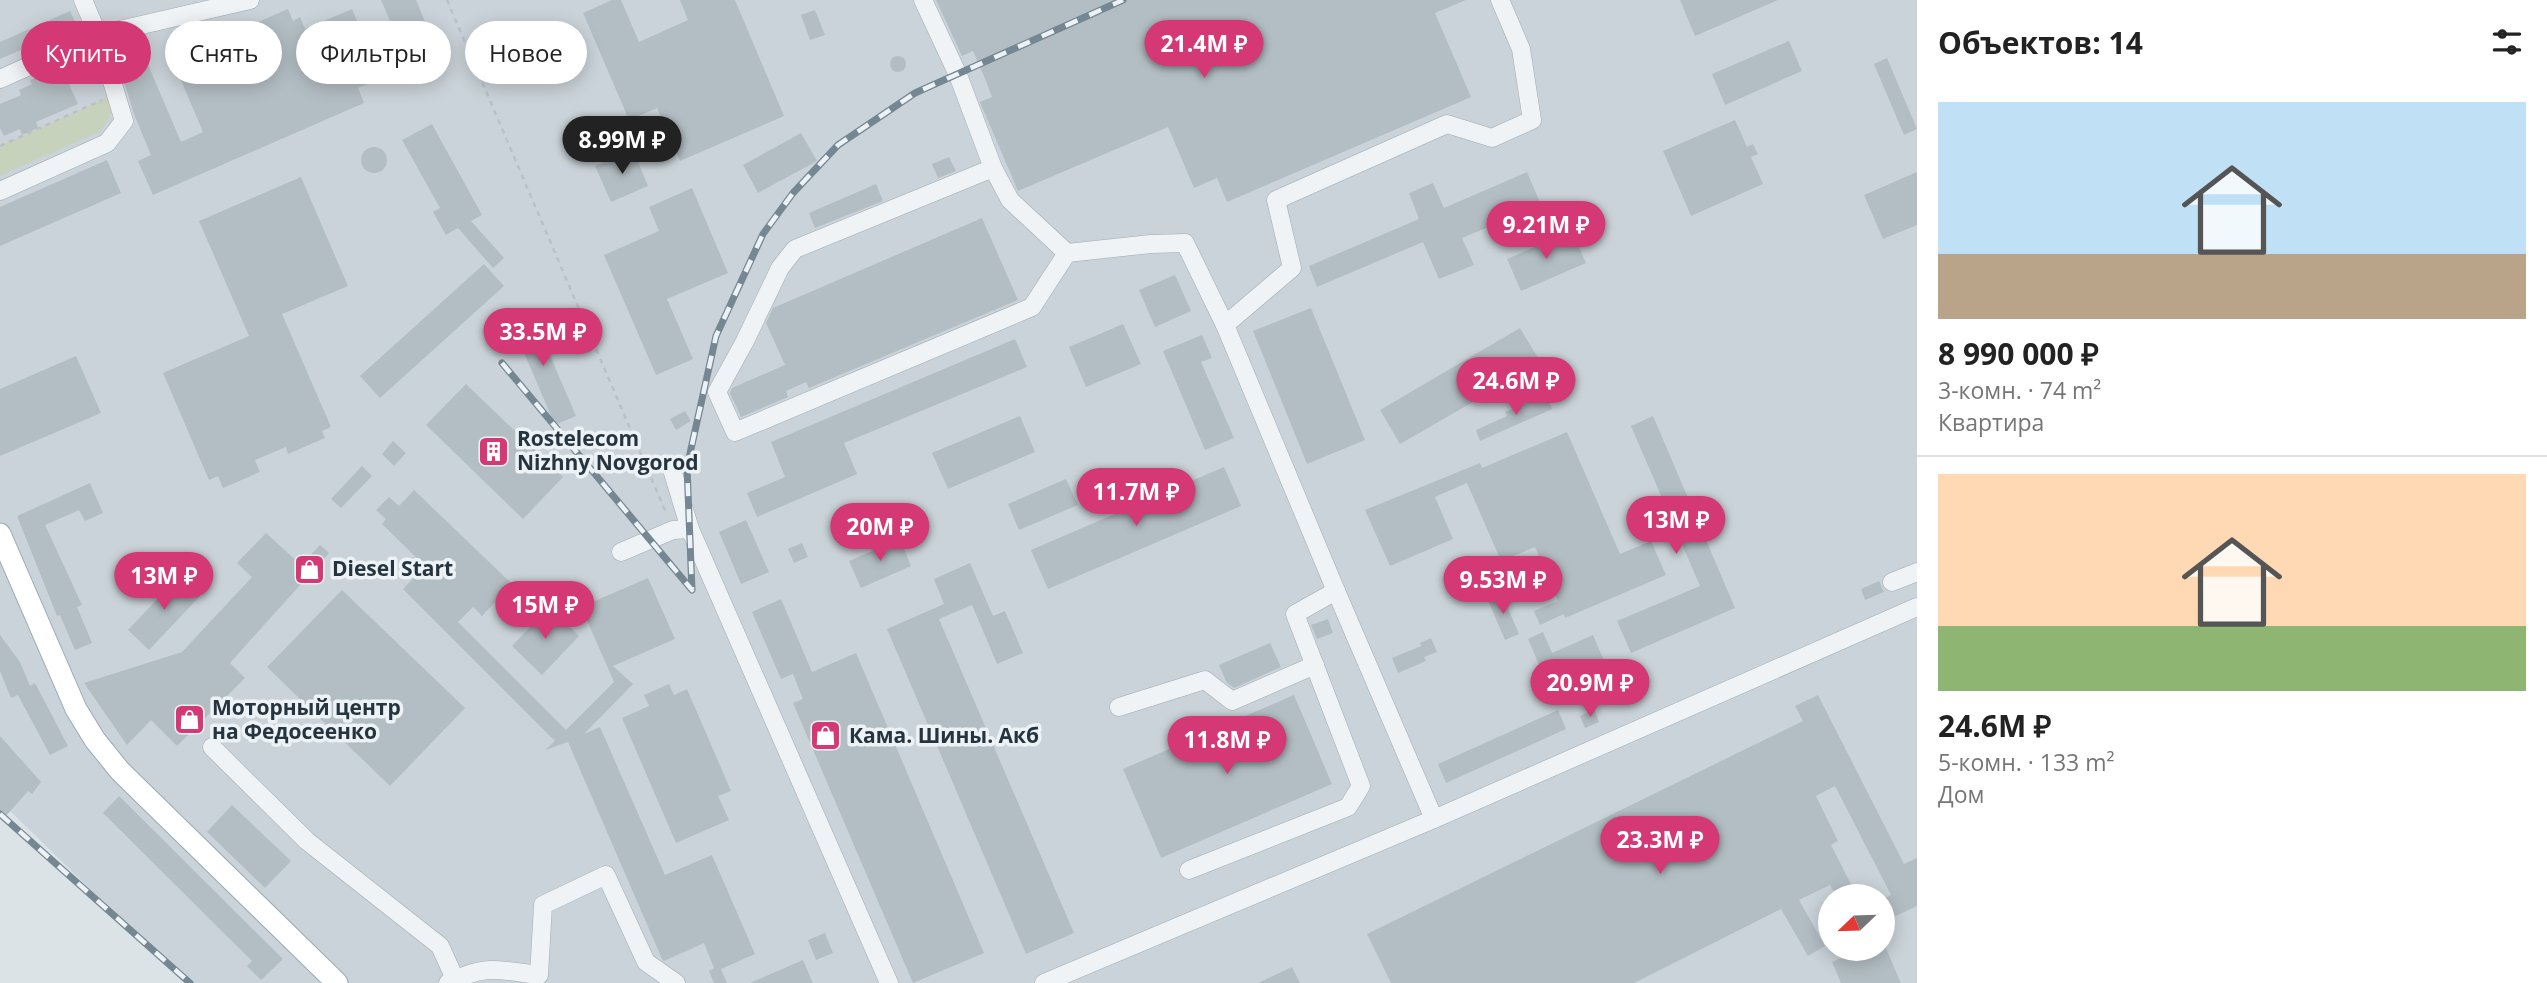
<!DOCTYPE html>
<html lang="ru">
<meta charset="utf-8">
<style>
:root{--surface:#fff;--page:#f2f2f2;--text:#222;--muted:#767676;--line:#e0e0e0;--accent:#d53975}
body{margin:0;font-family:"Open Sans",sans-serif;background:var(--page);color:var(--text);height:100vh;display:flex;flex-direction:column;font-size:26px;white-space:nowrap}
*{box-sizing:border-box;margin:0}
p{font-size:23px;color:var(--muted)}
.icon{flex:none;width:38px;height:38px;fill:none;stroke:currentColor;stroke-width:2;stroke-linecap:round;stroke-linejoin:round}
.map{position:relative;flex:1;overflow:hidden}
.details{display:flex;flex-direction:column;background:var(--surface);width:630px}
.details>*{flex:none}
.banner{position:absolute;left:21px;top:21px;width:665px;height:63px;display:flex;gap:14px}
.needle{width:46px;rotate:247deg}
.tools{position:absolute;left:1818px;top:884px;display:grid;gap:14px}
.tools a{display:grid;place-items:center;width:77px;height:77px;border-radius:50%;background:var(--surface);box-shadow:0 4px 18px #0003;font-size:35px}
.price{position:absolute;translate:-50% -60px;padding:0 16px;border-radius:24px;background:var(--accent);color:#fff;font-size:23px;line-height:46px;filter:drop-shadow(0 2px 4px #0008)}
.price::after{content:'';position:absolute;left:50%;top:42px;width:21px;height:16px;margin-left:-10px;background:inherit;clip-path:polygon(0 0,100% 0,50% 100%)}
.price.on{background:#222;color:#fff}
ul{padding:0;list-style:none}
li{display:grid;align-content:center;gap:14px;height:371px;padding:0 21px}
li+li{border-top:2px solid var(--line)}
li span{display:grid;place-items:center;height:217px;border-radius:0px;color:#555}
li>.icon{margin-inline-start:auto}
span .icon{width:126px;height:126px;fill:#fffc;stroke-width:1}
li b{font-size:30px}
h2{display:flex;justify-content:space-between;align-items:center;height:84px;padding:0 21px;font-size:30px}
.tag{padding:0 24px;border-radius:32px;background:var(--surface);box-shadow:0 4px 18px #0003;font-size:24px;line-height:63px}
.tag.on{background:var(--accent);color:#fff}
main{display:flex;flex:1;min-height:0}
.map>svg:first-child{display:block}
.built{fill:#cad3d9;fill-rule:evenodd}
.green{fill:#c7d2bd}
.building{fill:#b3bec4}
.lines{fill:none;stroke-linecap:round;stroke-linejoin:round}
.minor-casing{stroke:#a1abb1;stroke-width:19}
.major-casing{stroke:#9babb4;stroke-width:23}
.path{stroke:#bac1c6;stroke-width:2.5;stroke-dasharray:5 5;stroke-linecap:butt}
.minor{stroke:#eff3f6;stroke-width:18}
.major{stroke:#fff;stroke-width:21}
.rail-casing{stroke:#758792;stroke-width:7}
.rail{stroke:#ecf2f5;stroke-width:4.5;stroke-dasharray:13;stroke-linecap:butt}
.labels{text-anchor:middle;stroke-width:7;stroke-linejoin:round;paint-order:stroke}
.poi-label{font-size:21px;font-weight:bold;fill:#25343e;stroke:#ecf2f5;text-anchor:start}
</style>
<main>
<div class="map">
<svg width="1917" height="983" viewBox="0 0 1917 983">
<rect width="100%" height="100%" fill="#dce3e7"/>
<path class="built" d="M 0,0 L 1917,0 L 1917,983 L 186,983 L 0,801 ZM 1830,896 L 1883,896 L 1883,948 L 1830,948 Z"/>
<polygon class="green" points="109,97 113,111 101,131 0,176 0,146"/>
<g class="building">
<polygon points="381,0 416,0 431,36 402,49"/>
<polygon points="612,0 621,0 639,42 688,20 680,0 735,0 784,116 680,161 657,108 629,120 583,13"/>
<polygon points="936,0 1466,0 1435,13 1471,97 1227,202 1217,178 1194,188 1168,127 1018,191 980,102 992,97 986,81 973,51 962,56"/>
<polygon points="1680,0 1778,0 1695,36"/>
<polygon points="288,9 293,21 300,17 305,29 352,9 369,50 362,53 374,81 358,88 364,103 153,195 138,161 151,155 134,114 117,58 141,48 181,142 203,132 177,71 189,66 184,54"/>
<polygon points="815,10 825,35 810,40 801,15"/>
<polygon points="70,11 77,26 0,59 0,42"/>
<polygon points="1789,41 1802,71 1725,105 1712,74"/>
<circle cx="898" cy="64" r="8"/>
<polygon points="1887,58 1917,129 1904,135 1874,64"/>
<polygon points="61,67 78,104 36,122 38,128 22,135 20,129 4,136 0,128 0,104 21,95 19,90 32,84 30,80"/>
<polygon points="1735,120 1747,147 1753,144 1758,154 1751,157 1763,184 1691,216 1663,151"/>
<polygon points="432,124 482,215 471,221 504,258 493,268 458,228 446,235 433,212 440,208 402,140"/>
<polygon points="801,133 817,161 758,193 743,165"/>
<circle cx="374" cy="160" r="13"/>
<polygon points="633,150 648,186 611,202 595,166"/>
<polygon points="949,157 956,171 938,178 932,164"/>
<polygon points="107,160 121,193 0,246 0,207"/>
<polygon points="1527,172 1541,205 1462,238 1474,265 1439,279 1423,242 1317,287 1309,266 1419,219 1409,193 1433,183 1444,208"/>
<polygon points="1917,172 1917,225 1883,239 1864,195"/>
<polygon points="301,177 348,286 282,314 331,427 322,431 325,438 288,454 286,447 255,460 260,472 223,488 218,476 209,480 163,373 249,336 199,221"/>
<polygon points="876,184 883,201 815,228 809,213"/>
<polygon points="692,188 728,273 667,299 693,359 656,375 604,255 659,231 649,207"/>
<polygon points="982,218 1018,300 809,388 806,382 786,391 788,397 741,417 730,393 732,388 785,365 766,323 773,308"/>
<polygon points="1572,231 1586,263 1521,291 1507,259"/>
<polygon points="484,264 504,286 380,398 360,376"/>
<polygon points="1175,275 1191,311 1155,327 1139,290"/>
<polygon points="1311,308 1365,440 1307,464 1253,331"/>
<polygon points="531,311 576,416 555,425 510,320"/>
<polygon points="1123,324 1141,364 1086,387 1069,347"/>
<polygon points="1520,328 1541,363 1400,444 1380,410"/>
<polygon points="1202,335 1212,358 1201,362 1234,438 1205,450 1163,351"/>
<polygon points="1015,339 1027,367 844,443 857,474 757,517 747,493 785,477 771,442"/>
<polygon points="76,356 101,413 0,456 0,389"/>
<polygon points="466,384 563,477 523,519 426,425"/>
<polygon points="1546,395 1552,409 1480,441 1476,430 1507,416 1505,412"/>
<polygon points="685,411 691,421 676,430 670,419"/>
<polygon points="1020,416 1035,452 948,489 932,453"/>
<polygon points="1653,416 1735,608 1631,653 1617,621 1700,586 1631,426"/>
<polygon points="1567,432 1620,554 1651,541 1666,575 1565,618 1564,614 1540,625 1534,611 1558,601 1535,547 1501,561 1467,483 1435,497 1453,539 1390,566 1365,510 1480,463 1482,468"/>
<polygon points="393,441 406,453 394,466 382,454"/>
<polygon points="362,466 372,476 341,508 331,499"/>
<polygon points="1224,467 1241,506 1048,589 1031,550"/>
<polygon points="1066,479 1078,505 1019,530 1008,504"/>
<polygon points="90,483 103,513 85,521 79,510 45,525 82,605 77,607 92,643 75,650 60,615 57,616 17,516"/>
<polygon points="414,490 512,584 482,616 473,607 458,622 566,730 614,682 581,607 648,578 675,639 613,666 633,684 584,734 600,727 665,875 712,855 755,954 721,969 727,983 714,983 709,971 714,968 704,943 664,961 662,959 568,742 545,750 555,741 403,589 425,566 382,524 386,519 376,510 389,497 399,506"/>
<polygon points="746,520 769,572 741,584 719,532"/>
<polygon points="266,533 301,565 320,545 329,553 230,663 245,678 177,746 151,720 127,745 84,683 182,652 252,577 237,563"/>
<polygon points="900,539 911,566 861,588 849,561"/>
<polygon points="802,543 808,557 794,563 788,549"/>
<polygon points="970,563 993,616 1005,611 1023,653 997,664 972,605 939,619 1074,933 1026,954 887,629 944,604 934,579"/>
<polygon points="180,575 201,595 149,650 128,630"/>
<polygon points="1879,581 1884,592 1865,600 1861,589"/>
<polygon points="342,590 465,708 390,786 267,667"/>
<polygon points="1501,592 1519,634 1505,640 1487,598"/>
<polygon points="781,599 812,672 856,653 984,953 913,983 793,703 803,699 793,674 781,679 752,612"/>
<polygon points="549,607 579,636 542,675 512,646"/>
<polygon points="1328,619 1333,633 1317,639 1311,625"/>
<polygon points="1543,632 1552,653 1593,635 1605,663 1548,686 1528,639"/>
<polygon points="0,635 20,662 30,686 35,683 68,746 50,755 18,695 11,698 0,671"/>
<polygon points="1431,638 1437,652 1424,657 1426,661 1398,673 1392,658 1421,646 1420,643"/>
<polygon points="1270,643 1281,667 1234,688 1227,683 1219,665"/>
<polygon points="669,684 674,695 687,689 731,791 718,796 729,820 676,843 622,718 649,706 644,695"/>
<polygon points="1294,695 1332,784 1161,858 1123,769"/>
<polygon points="1818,695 1904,864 1917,858 1917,906 1883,922 1883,899 1891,895 1835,786 1816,796 1838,841 1831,845 1857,896 1836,896 1830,885 1799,900 1825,946 1808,956 1781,909 1634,983 1391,983 1367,934 1803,721 1795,706"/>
<polygon points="1558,710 1566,729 1446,783 1438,764"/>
<polygon points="1594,710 1599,722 1585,728 1580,716"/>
<polygon points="0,736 41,782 32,794 28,791 6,816 0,810"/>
<polygon points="119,796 283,959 261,980 247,966 252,961 103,813"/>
<polygon points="232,805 291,861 265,888 207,832"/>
<polygon points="825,933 833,953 816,960 808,940"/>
<polygon points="1883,942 1901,983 1841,983 1832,962 1865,948 1883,948"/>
<polygon points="803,960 813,983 750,983"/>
<polygon points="1292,967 1300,983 1258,983"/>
</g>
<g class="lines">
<defs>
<g id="minor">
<polyline points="923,0 958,75 993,168 1010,200 1067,253 1151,244 1185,243 1225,325 1336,591 1434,819"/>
<polyline points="0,79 98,35 250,0"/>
<polyline points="993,168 795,249 780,268 745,341 717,392 735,432 1032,307 1067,253"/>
<polyline points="0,191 107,143 124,121 98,35 83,0"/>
<polyline points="1225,325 1292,268 1276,200 1447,124 1492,138 1532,120 1521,49 1500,0"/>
<polyline points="673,473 690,529 889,983"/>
<polyline points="621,552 673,530 690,529"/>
<polyline points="1892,582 1917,572"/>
<polyline points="1119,707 1205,680 1232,701 1315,665"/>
<polyline points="212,747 307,841 440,946 455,979"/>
<polyline points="1189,870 1348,807 1361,786 1295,614 1336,591"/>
<path d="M 448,983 C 486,964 498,970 539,975 L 543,905 L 606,875 L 646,962 L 676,983"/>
<polyline points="1044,983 1434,819 1917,607"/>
</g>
<polyline id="major" points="0,534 76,709 95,740 120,771 337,983"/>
</defs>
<use href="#minor" class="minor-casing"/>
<use href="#major" class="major-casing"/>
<g class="path">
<polyline points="447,0 667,515"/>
<polyline points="0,146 102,100"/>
</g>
<use href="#minor" class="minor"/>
<use href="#major" class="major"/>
<defs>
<g id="rail">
<polyline points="502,363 692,590 687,467 716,336 763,234 793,193 838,145 915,93 1123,0"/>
<polyline points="0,814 190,983"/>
</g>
</defs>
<use href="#rail" class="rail-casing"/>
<use href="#rail" class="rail"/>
</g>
<defs>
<symbol id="building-square" viewBox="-11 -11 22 22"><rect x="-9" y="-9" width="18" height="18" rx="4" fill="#d53975" stroke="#ecf2f5"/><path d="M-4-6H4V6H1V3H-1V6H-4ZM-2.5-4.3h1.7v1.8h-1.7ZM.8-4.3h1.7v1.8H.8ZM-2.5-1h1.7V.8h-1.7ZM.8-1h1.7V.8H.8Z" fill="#fff"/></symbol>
<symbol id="shop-square" viewBox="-11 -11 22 22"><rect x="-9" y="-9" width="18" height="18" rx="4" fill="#d53975" stroke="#ecf2f5"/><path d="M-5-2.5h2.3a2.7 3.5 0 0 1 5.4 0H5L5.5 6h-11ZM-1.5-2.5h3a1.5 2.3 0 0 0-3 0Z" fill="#fff"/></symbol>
</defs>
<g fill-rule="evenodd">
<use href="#building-square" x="476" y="434" width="35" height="35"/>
<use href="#shop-square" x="292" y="552" width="35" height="35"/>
<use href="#shop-square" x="172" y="702" width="35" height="35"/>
<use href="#shop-square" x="808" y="718" width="35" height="35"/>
</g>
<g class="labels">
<g class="poi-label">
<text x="517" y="446">Rostelecom<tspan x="517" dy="24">Nizhny Novgorod</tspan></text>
<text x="332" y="576">Diesel Start</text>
<text x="212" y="715">Моторный центр<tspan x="212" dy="24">на Федосеенко</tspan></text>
<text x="849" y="743">Кама. Шины. Акб</text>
</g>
</g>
</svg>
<div class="tools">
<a><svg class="needle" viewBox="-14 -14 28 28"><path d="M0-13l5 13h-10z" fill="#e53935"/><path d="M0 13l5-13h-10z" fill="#767676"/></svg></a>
</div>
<b class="price" style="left:1204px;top:80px">21.4M ₽</b>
<b class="price on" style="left:622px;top:176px">8.99M ₽</b>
<b class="price" style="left:1546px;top:261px">9.21M ₽</b>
<b class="price" style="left:543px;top:368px">33.5M ₽</b>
<b class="price" style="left:1516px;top:417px">24.6M ₽</b>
<b class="price" style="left:1136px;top:528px">11.7M ₽</b>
<b class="price" style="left:1676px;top:556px">13M ₽</b>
<b class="price" style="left:880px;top:563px">20M ₽</b>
<b class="price" style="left:164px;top:612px">13M ₽</b>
<b class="price" style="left:1503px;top:616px">9.53M ₽</b>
<b class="price" style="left:545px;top:641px">15M ₽</b>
<b class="price" style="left:1590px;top:719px">20.9M ₽</b>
<b class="price" style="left:1227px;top:776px">11.8M ₽</b>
<b class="price" style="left:1660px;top:876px">23.3M ₽</b>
<div class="banner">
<a class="tag on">Купить</a>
<a class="tag">Снять</a>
<a class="tag">Фильтры</a>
<a class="tag">Новое</a>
</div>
</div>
<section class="details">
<h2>Объектов: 14<svg class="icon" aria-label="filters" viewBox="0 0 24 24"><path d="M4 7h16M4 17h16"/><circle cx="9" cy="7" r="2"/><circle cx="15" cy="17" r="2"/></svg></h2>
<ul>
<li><span style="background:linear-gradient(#bfe0f5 70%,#b9a48a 0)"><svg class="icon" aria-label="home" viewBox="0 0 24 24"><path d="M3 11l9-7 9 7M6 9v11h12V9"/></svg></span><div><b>8 990 000 ₽</b><p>3-комн. · 74 m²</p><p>Квартира</p></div></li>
<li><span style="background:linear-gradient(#ffd9b3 70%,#8fb573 0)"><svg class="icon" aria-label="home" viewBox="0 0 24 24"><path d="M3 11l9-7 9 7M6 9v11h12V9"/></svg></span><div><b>24.6M ₽</b><p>5-комн. · 133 m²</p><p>Дом</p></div></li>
</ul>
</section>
</main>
